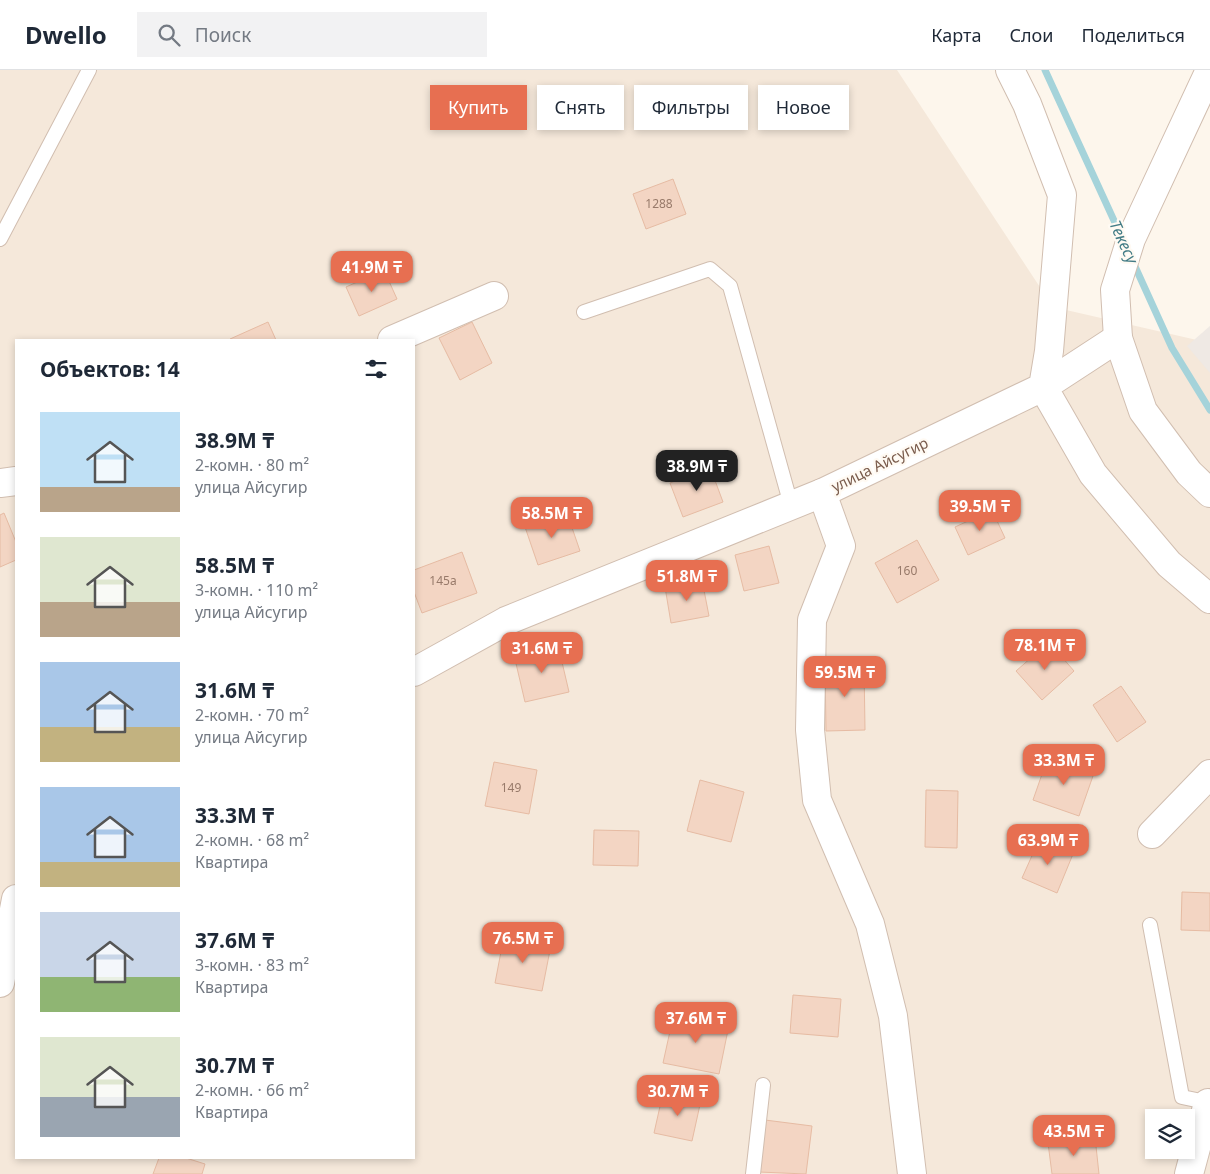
<!DOCTYPE html>
<html lang="ru">
<meta charset="utf-8">
<style>
:root{--surface:#fff;--page:#f2f2f3;--text:#1f2937;--muted:#747a83;--line:#e0e1e3;--accent:#e76f51}
body{margin:0;font-family:"Noto Sans",sans-serif;background:var(--page);color:var(--text);height:100vh;display:flex;flex-direction:column;font-size:19px;white-space:nowrap}
*{box-sizing:border-box;margin:0}
p{font-size:16px;color:var(--muted)}
.icon{flex:none;width:28px;height:28px;fill:none;stroke:currentColor;stroke-width:2;stroke-linecap:round;stroke-linejoin:round}
.map{position:relative;flex:1;overflow:hidden}
.side{position:absolute;left:15px;top:269px;width:400px;height:820px;display:flex;flex-direction:column;background:var(--surface);border-radius:0px;box-shadow:0 2px 8px #0003}
.side>*{flex:none}
.hud{position:absolute;left:430px;top:15px;width:475px;height:45px;display:flex;gap:10px}
.buttons{position:absolute;left:1145px;top:1039px;display:grid;gap:10px}
.buttons a{display:grid;place-items:center;width:50px;height:50px;border-radius:0px;background:var(--surface);box-shadow:0 2px 8px #0003;font-size:25px}
.price{position:absolute;translate:-50% -42px;padding:0 11px;border-radius:10px;background:var(--accent);color:#fff;font-size:16px;line-height:32px;filter:drop-shadow(0 1px 2px #0008)}
.price::after{content:'';position:absolute;left:50%;top:30px;width:15px;height:11px;margin-left:-8px;background:inherit;clip-path:polygon(0 0,100% 0,50% 100%)}
.price.on{background:#222;color:#fff}
ul{padding:0;list-style:none}
li{display:flex;align-items:center;gap:15px;height:125px;padding:0 25px}
li span{display:grid;place-items:center;flex:none;width:140px;height:100px;border-radius:0px;color:#555}
li>.icon{margin-inline-start:auto}
span .icon{width:60px;height:60px;fill:#fffc;stroke-width:1}
li b{font-size:21px}
h2{display:flex;justify-content:space-between;align-items:center;height:60px;padding:0 25px;font-size:21px}
.pill{padding:0 18px;border-radius:0px;background:var(--surface);box-shadow:0 2px 8px #0003;font-size:18px;line-height:45px}
.pill.on{background:var(--accent);color:#fff}
header{display:flex;align-items:center;gap:30px;box-sizing:border-box;height:70px;padding:0 25px;background:var(--surface);border-bottom:1px solid var(--line)}
header strong{font-size:24px}
nav{display:flex;gap:28px;margin-inline-start:auto;font-size:18px}
.search{width:350px;height:45px;background:var(--page);display:flex;align-items:center;gap:12px;box-sizing:border-box;padding:0 18px;border-radius:0px;color:var(--muted);font-size:19px}
.map>svg:first-child{display:block}
.residential{fill:#f5e8da;fill-rule:evenodd}
.industrial{fill:#efe9e4}
.lines{fill:none;stroke-linecap:round;stroke-linejoin:round}
.stream{stroke:#a5d3da;stroke-width:7}
.building{fill:#f3d5c3;stroke:#e6bba3}
.service-casing{stroke:#d1beb0;stroke-width:16}
.minor-casing{stroke:#d1beb0;stroke-width:30}
.tertiary-casing{stroke:#d1beb0;stroke-width:30}
.service{stroke:#fff;stroke-width:14}
.minor{stroke:#fff;stroke-width:28}
.tertiary{stroke:#fff;stroke-width:28}
.labels{text-anchor:middle;stroke-width:4.5;stroke-linejoin:round;paint-order:stroke}
.number-label{font-size:12px;fill:#987a6a}
.street-label{font-size:15px;fill:#7a5c4d;stroke:#fffaf3}
.water-label{font-size:16px;font-style:italic;fill:#437c86;stroke:#fffaf3}
</style>
<header>
<strong>Dwello</strong>
<div class="search"><svg class="icon" aria-label="search" viewBox="0 0 24 24"><circle cx="10" cy="10" r="6"/><path d="M15 15l6 6"/></svg>Поиск</div>
<nav><a>Карта</a><a>Слои</a><a>Поделиться</a></nav>
</header>
<div class="map">
<svg width="1210" height="1104" viewBox="0 0 1210 1104">
<rect width="100%" height="100%" fill="#fdf6ec"/>
<path class="residential" d="M 0,0 L 897,0 L 1053,237 L 1210,273 L 1210,1104 L 0,1104 ZM 16,270 L 414,270 L 414,1088 L 16,1088 ZM 1154,1048 L 1186,1048 L 1186,1080 L 1154,1080 Z"/>
<polygon class="industrial" points="1210,256 1210,303 1187,276"/>
<g class="lines">
<g class="stream">
<polyline points="1045,0 1122,168"/>
<polyline points="1133,192 1172,278 1210,340"/>
</g>
</g>
<g class="building">
<polygon points="673,109 686,144 646,159 633,124"/>
<polygon points="384,200 397,229 359,246 346,217"/>
<polygon points="268,252 276,270 230,270 230,269"/>
<polygon points="472,252 492,293 460,310 439,268"/>
<polygon points="710,397 723,432 683,447 670,413"/>
<polygon points="992,440 1005,468 968,485 955,457"/>
<polygon points="4,443 16,472 16,490 0,497 0,445"/>
<polygon points="567,443 580,481 538,495 525,457"/>
<polygon points="917,470 939,510 897,533 875,493"/>
<polygon points="769,476 779,513 744,521 735,485"/>
<polygon points="462,482 477,523 422,543 414,522 414,500"/>
<polygon points="702,510 709,546 671,553 665,517"/>
<polygon points="1049,572 1074,601 1042,630 1016,601"/>
<polygon points="558,575 569,622 525,632 514,585"/>
<polygon points="864,595 865,660 826,661 825,596"/>
<polygon points="1121,616 1146,652 1117,672 1093,635"/>
<polygon points="1048,687 1094,703 1079,746 1033,730"/>
<polygon points="494,692 537,700 529,744 485,736"/>
<polygon points="700,710 744,722 731,772 687,761"/>
<polygon points="926,720 958,721 957,778 925,777"/>
<polygon points="594,760 639,761 638,796 593,795"/>
<polygon points="1039,770 1073,784 1057,823 1022,808"/>
<polygon points="1182,822 1210,823 1210,861 1181,860"/>
<polygon points="504,866 551,875 542,921 495,913"/>
<polygon points="793,925 841,929 838,967 790,963"/>
<polygon points="674,943 729,955 719,1004 663,993"/>
<polygon points="663,1023 701,1030 692,1071 654,1063"/>
<polygon points="765,1050 812,1056 806,1104 759,1102"/>
<polygon points="1095,1067 1099,1104 1052,1104 1048,1073"/>
<polygon points="159,1088 186,1088 205,1094 202,1104 153,1104"/>
</g>
<g class="lines">
<defs>
<g id="service">
<polyline points="0,169 89,0"/>
<polyline points="584,242 710,199 730,216 791,435"/>
<polyline points="1150,855 1182,1027 1210,1033"/>
<polyline points="753,1104 763,1015"/>
</g>
<g id="minor">
<polyline points="1118,268 1043,317 1093,404 1169,494 1210,529"/>
<polyline points="392,270 494,226"/>
<polyline points="0,413 16,411"/>
<polyline points="822,423 841,476 812,550 810,660 817,730 870,854 893,946 912,1104"/>
<polyline points="414,602 506,551 822,423 1043,317 1049,281 1062,125 1027,34 1010,0"/>
<polyline points="1152,764 1210,704"/>
<polyline points="0,913 16,829"/>
<polyline points="1189,1104 1208,1033"/>
</g>
<polyline id="tertiary" points="1210,0 1131,169 1115,220 1118,268 1143,341 1189,403 1210,423"/>
</defs>
<use href="#service" class="service-casing"/>
<use href="#minor" class="minor-casing"/>
<use href="#tertiary" class="tertiary-casing"/>
<use href="#service" class="service"/>
<use href="#minor" class="minor"/>
<use href="#tertiary" class="tertiary"/>
</g>
<g class="labels">
<g class="number-label">
<text x="659" y="138">1288</text>
<text x="907" y="505">160</text>
<text x="443" y="515">145а</text>
<text x="511" y="722">149</text>
</g>
<g class="street-label">
<text transform="translate(880 395) rotate(-26)" y="5">улица Айсугир</text>
</g>
<g class="water-label">
<text transform="translate(1124 172) rotate(65)" y="6">Текесу</text>
</g>
</g>
</svg>
<div class="buttons">
<a><svg class="icon" aria-label="layers" viewBox="0 0 24 24"><path d="M12 4l9 5-9 5-9-5zM3 14l9 5 9-5"/></svg></a>
</div>
<b class="price" style="left:372px;top:223px">41.9M ₸</b>
<b class="price on" style="left:697px;top:422px">38.9M ₸</b>
<b class="price" style="left:980px;top:462px">39.5M ₸</b>
<b class="price" style="left:552px;top:469px">58.5M ₸</b>
<b class="price" style="left:687px;top:532px">51.8M ₸</b>
<b class="price" style="left:1045px;top:601px">78.1M ₸</b>
<b class="price" style="left:542px;top:604px">31.6M ₸</b>
<b class="price" style="left:845px;top:628px">59.5M ₸</b>
<b class="price" style="left:1064px;top:716px">33.3M ₸</b>
<b class="price" style="left:1048px;top:796px">63.9M ₸</b>
<b class="price" style="left:523px;top:894px">76.5M ₸</b>
<b class="price" style="left:696px;top:974px">37.6M ₸</b>
<b class="price" style="left:678px;top:1047px">30.7M ₸</b>
<b class="price" style="left:1074px;top:1087px">43.5M ₸</b>
<div class="hud">
<a class="pill on">Купить</a>
<a class="pill">Снять</a>
<a class="pill">Фильтры</a>
<a class="pill">Новое</a>
</div>
<section class="side">
<h2>Объектов: 14<svg class="icon" aria-label="filters" viewBox="0 0 24 24"><path d="M4 7h16M4 17h16"/><circle cx="9" cy="7" r="2"/><circle cx="15" cy="17" r="2"/></svg></h2>
<ul>
<li><span style="background:linear-gradient(#bfe0f5 75%,#b9a48a 0)"><svg class="icon" aria-label="home" viewBox="0 0 24 24"><path d="M3 11l9-7 9 7M6 9v11h12V9"/></svg></span><div><b>38.9M ₸</b><p>2-комн. · 80 m²</p><p>улица Айсугир</p></div></li>
<li><span style="background:linear-gradient(#dfe7d0 65%,#b9a48a 0)"><svg class="icon" aria-label="home" viewBox="0 0 24 24"><path d="M3 11l9-7 9 7M6 9v11h12V9"/></svg></span><div><b>58.5M ₸</b><p>3-комн. · 110 m²</p><p>улица Айсугир</p></div></li>
<li><span style="background:linear-gradient(#a9c7e8 65%,#c2b280 0)"><svg class="icon" aria-label="home" viewBox="0 0 24 24"><path d="M3 11l9-7 9 7M6 9v11h12V9"/></svg></span><div><b>31.6M ₸</b><p>2-комн. · 70 m²</p><p>улица Айсугир</p></div></li>
<li><span style="background:linear-gradient(#a9c7e8 75%,#c2b280 0)"><svg class="icon" aria-label="home" viewBox="0 0 24 24"><path d="M3 11l9-7 9 7M6 9v11h12V9"/></svg></span><div><b>33.3M ₸</b><p>2-комн. · 68 m²</p><p>Квартира</p></div></li>
<li><span style="background:linear-gradient(#c9d6e8 65%,#8fb573 0)"><svg class="icon" aria-label="home" viewBox="0 0 24 24"><path d="M3 11l9-7 9 7M6 9v11h12V9"/></svg></span><div><b>37.6M ₸</b><p>3-комн. · 83 m²</p><p>Квартира</p></div></li>
<li><span style="background:linear-gradient(#dfe7d0 60%,#9aa5b1 0)"><svg class="icon" aria-label="home" viewBox="0 0 24 24"><path d="M3 11l9-7 9 7M6 9v11h12V9"/></svg></span><div><b>30.7M ₸</b><p>2-комн. · 66 m²</p><p>Квартира</p></div></li>
</ul>
</section>
</div>
